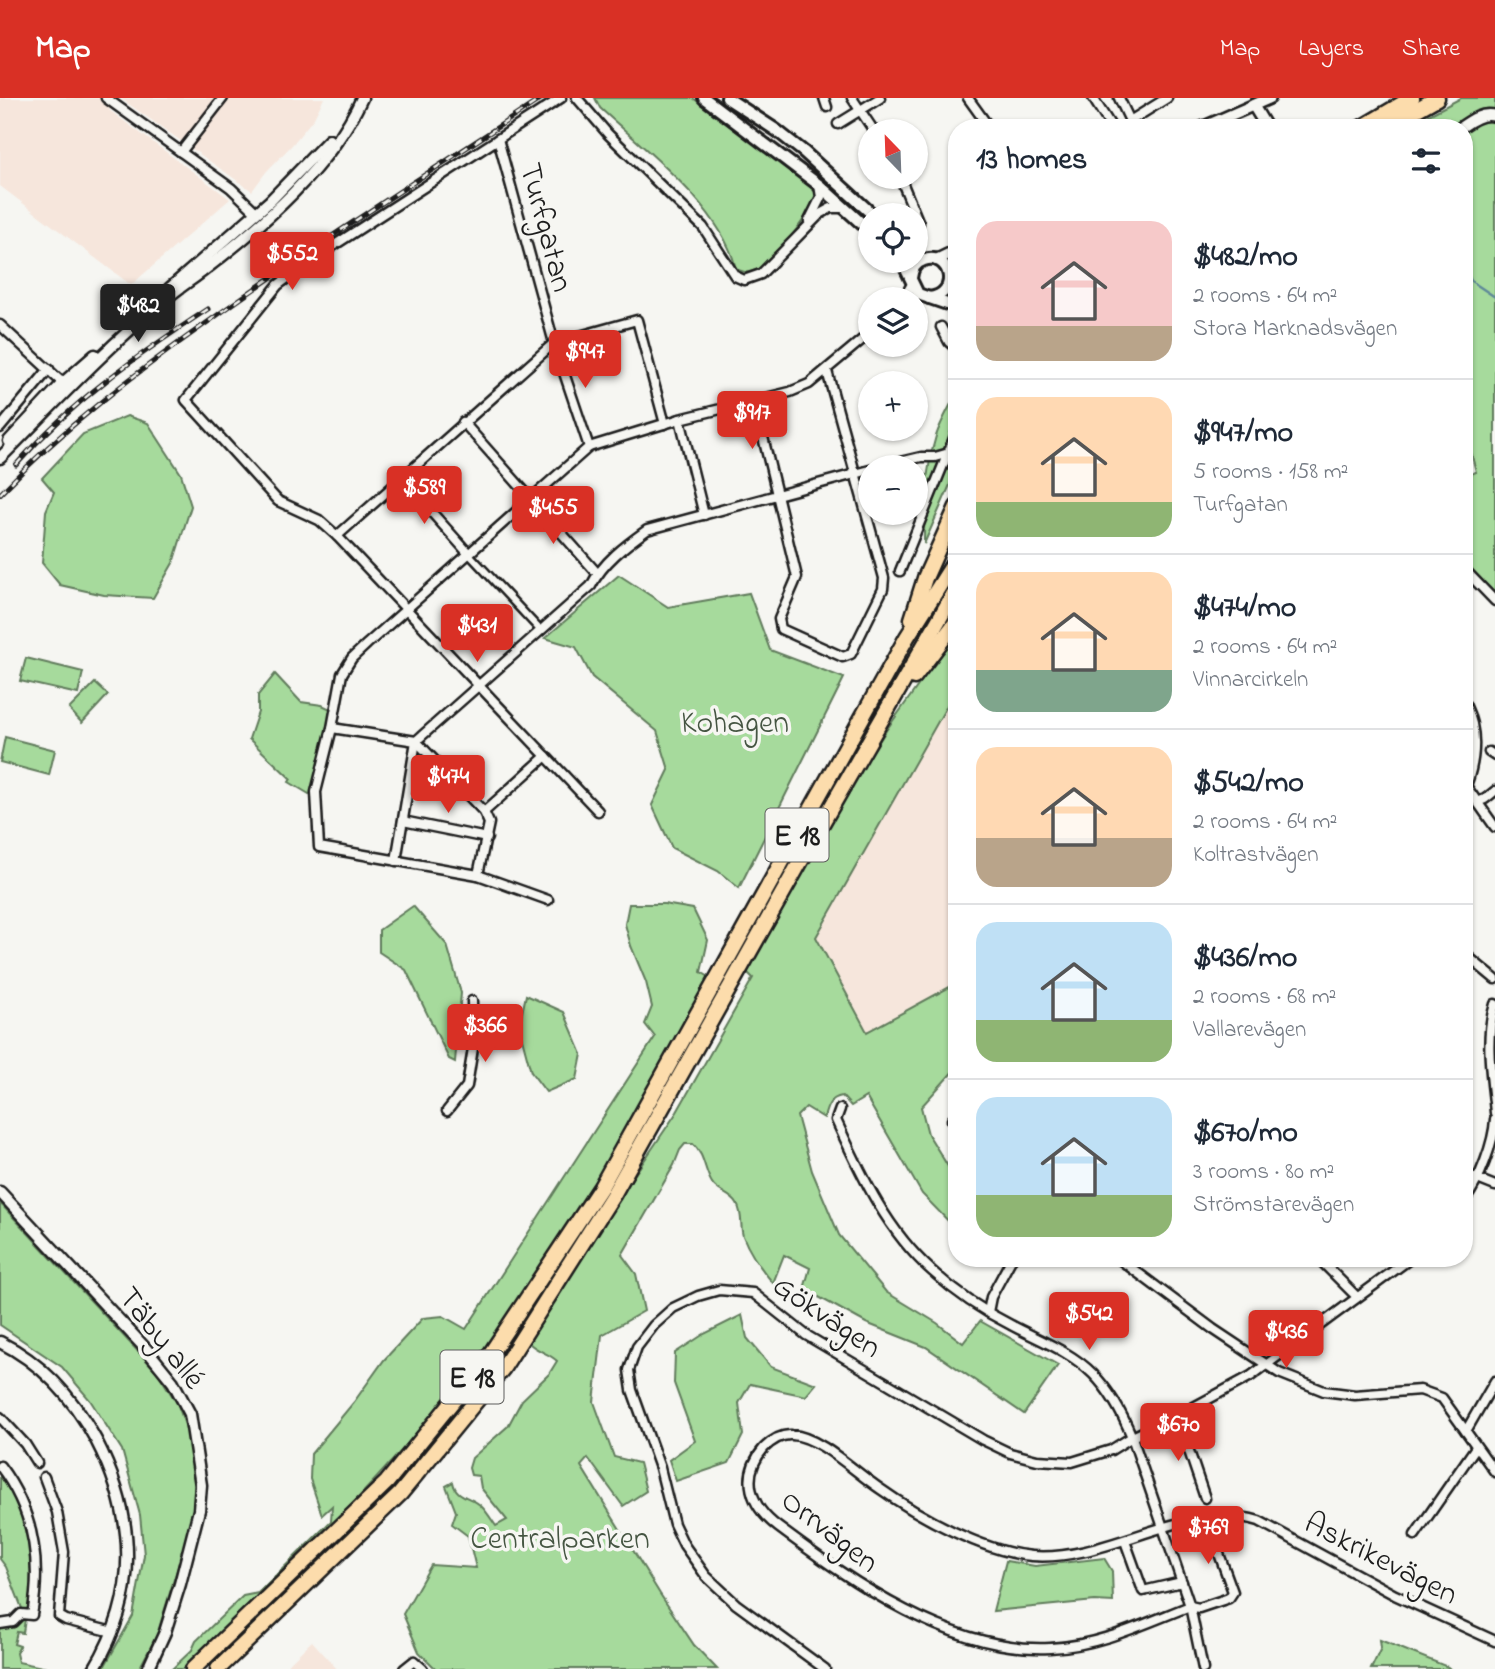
<!DOCTYPE html>
<meta charset="utf-8">
<style>
:root{--surface:#fff;--page:#f6f6f7;--text:#1f2937;--muted:#747a83;--line:#e0e1e3;--accent:#d93025}
body{margin:0;font-family:"Indie Flower",sans-serif;background:var(--page);color:var(--text);height:100vh;display:flex;flex-direction:column;font-size:26px;white-space:nowrap}
*{box-sizing:border-box;margin:0}
p{font-size:23px;color:var(--muted)}
.icon{flex:none;width:38px;height:38px;fill:none;stroke:currentColor;stroke-width:2;stroke-linecap:round;stroke-linejoin:round}
.map{position:relative;flex:1;overflow:hidden}
.side{position:absolute;left:948px;top:21px;width:525px;height:1148px;display:flex;flex-direction:column;background:var(--surface);border-radius:28px;box-shadow:0 2px 5px #0004}
.side>*{flex:none}
.needle{width:46px;rotate:337deg}
.tools{position:absolute;left:858px;top:21px;display:grid;gap:14px}
.tools a{display:grid;place-items:center;width:70px;height:70px;border-radius:50%;background:var(--surface);box-shadow:0 2px 5px #0004;font-size:35px}
.price{position:absolute;translate:-50% -60px;padding:0 16px;border-radius:7px;background:var(--accent);color:#fff;font-size:23px;line-height:46px;filter:drop-shadow(0 2px 4px #0008)}
.price::after{content:'';position:absolute;left:50%;top:42px;width:21px;height:16px;margin-left:-10px;background:inherit;clip-path:polygon(0 0,100% 0,50% 100%)}
.price.on{background:#222;color:#fff}
ul{padding:0;list-style:none}
li{display:flex;align-items:center;gap:21px;height:175px;padding:0 28px}
li+li{border-top:2px solid var(--line)}
li span{display:grid;place-items:center;flex:none;width:196px;height:140px;border-radius:21px;color:#555}
li>.icon{margin-inline-start:auto}
span .icon{width:84px;height:84px;fill:#fffc;stroke-width:1}
li b{font-size:30px}
h2{display:flex;justify-content:space-between;align-items:center;height:84px;padding:0 28px;font-size:30px}
header{display:flex;align-items:center;gap:42px;box-sizing:border-box;height:98px;padding:0 35px;background:var(--accent);color:#fff}
header strong{font-size:33px}
nav{display:flex;gap:38px;margin-inline-start:auto;font-size:24px}
.map>svg:first-child{display:block}
.built{fill:#f6e6dc}
.green{fill:#a6da9c;stroke:#617b5c;stroke-width:2}
.lines{fill:none;stroke-linecap:round;stroke-linejoin:round}
.stream{stroke:#5f8999;stroke-width:2.5}
.pedestrian-casing{stroke:#1c1c1c;stroke-width:11}
.minor-casing{stroke:#1c1c1c;stroke-width:13}
.tertiary-casing{stroke:#1c1c1c;stroke-width:15}
.secondary-casing{stroke:#1c1c1c;stroke-width:16}
.motorway-casing{stroke:#1c1c1c;stroke-width:19}
.pedestrian{stroke:#f6f6f2;stroke-width:6}
.minor{stroke:#f6f6f2;stroke-width:8}
.tertiary{stroke:#f6f6f2;stroke-width:10}
.secondary{stroke:#f6f6f2;stroke-width:10}
.motorway{stroke:#fcdcac;stroke-width:14}
.rail-casing{stroke:#1c1c1c;stroke-width:5}
.rail{stroke:#f6f6f2;stroke-width:2.5;stroke-dasharray:8;stroke-linecap:butt}
.labels{text-anchor:middle;stroke-width:7;stroke-linejoin:round;paint-order:stroke}
.shield{fill:#f6f6f2;stroke:#5d5d5c;stroke-width:2}
.shield-label{font-size:30px;font-weight:bold;fill:#1c1c1c}
.street-label{font-size:32px;fill:#1c1c1c;stroke:#f6f6f2}
.park-label{font-size:32px;fill:#455542;stroke:#f6f6f2}
</style>
<header>
<strong>Map</strong>
<nav><a>Map</a><a>Layers</a><a>Share</a></nav>
</header>
<div class="map">
<svg width="1495" height="1571" viewBox="0 0 1495 1571">
<rect width="100%" height="100%" fill="#f6f6f2"/>
<filter id="ink" filterUnits="userSpaceOnUse"><feTurbulence type="fractalNoise" baseFrequency=".0143" numOctaves="2"/><feDisplacementMap in="SourceGraphic" scale="14" xChannelSelector="R" yChannelSelector="G"/><feConvolveMatrix kernelMatrix="1 2 1 2 8 2 1 2 1" color-interpolation-filters="sRGB"/></filter>
<g filter="url(#ink)">
<g class="built">
<polygon points="0,0 118,0 109,12 230,101 131,187 0,88"/>
<polygon points="120,0 324,0 314,20 292,47 266,74 252,93"/>
<polygon points="957,590 957,885 867,934 815,839"/>
<polygon points="312,1543 337,1571 283,1571"/>
</g>
<g class="green">
<path d="M 595,0 L 693,0 L 810,88 L 817,96 C 812,115 774,163 756,172 C 748,176 743,174 736,171 C 722,109 645,52 600,10 Z"/>
<polygon points="1461,0 1495,0 1495,496 1465,464 1465,378 1476,374 1469,346 1468,319 1465,315 1467,273 1465,271 1465,30 1404,30"/>
<path d="M 957,294 L 957,371 L 924,446 C 924,409 925,374 936,338 C 941,323 950,309 957,294 Z"/>
<polygon points="127,318 148,325 181,376 191,408 173,465 153,500 104,497 60,487 42,465 46,413 54,394 42,380 83,336"/>
<polygon points="619,477 668,509 749,495 770,552 844,580 739,790 718,773 672,750 652,707 669,672 657,633 592,579 576,549 545,540"/>
<path d="M 957,533 L 957,590 L 816,839 L 867,934 L 957,885 L 957,969 L 921,1009 L 928,1036 L 957,1083 L 957,1132 L 922,1096 L 866,999 L 851,1008 L 842,998 C 830,1000 827,1008 824,1020 L 806,1009 L 797,1018 L 812,1073 L 839,1137 L 886,1194 L 937,1225 L 963,1245 L 980,1223 L 1058,1267 L 1024,1316 L 926,1249 L 866,1225 L 804,1191 L 810,1170 L 784,1157 L 773,1185 C 762,1172 749,1154 743,1138 C 740,1129 743,1116 737,1106 C 731,1096 717,1094 712,1085 C 704,1072 705,1057 693,1046 L 685,1046 L 680,1052 L 674,1067 L 622,1157 L 636,1176 L 644,1213 L 602,1237 L 594,1304 L 614,1359 L 639,1365 L 646,1393 L 623,1408 L 588,1360 L 581,1368 L 660,1496 L 694,1547 L 717,1571 L 436,1571 L 419,1554 L 403,1516 L 431,1467 L 476,1470 L 468,1438 L 452,1426 L 456,1414 L 446,1388 L 453,1384 C 456,1401 473,1398 482,1409 C 487,1414 491,1421 496,1428 L 507,1422 L 481,1390 L 479,1378 L 471,1377 L 469,1370 L 472,1360 L 508,1328 L 522,1302 L 549,1276 L 557,1263 C 549,1255 538,1254 529,1245 L 568,1175 L 677,1014 L 753,880 L 746,873 L 857,678 L 887,631 Z"/>
<polygon points="26,560 83,574 78,596 20,583"/>
<polygon points="275,576 301,604 322,607 335,613 316,694 309,696 289,684 291,681 249,641 258,614 258,597"/>
<polygon points="95,585 108,597 82,625 69,611"/>
<polygon points="5,639 55,652 49,677 0,664"/>
<path d="M 629,806 L 664,806 L 693,811 L 708,842 L 701,874 L 711,880 C 637,1010 568,1145 476,1263 C 389,1375 288,1473 186,1571 L 172,1571 L 192,1552 L 196,1543 L 243,1498 L 258,1495 L 331,1423 L 332,1408 L 322,1417 L 310,1381 L 311,1356 L 354,1304 L 384,1262 L 423,1220 L 443,1218 L 466,1231 L 655,939 L 645,926 L 652,909 L 646,884 L 631,848 L 625,826 Z"/>
<polygon points="413,808 447,847 461,895 455,964 449,961 406,872 379,854 379,832"/>
<polygon points="526,897 564,914 582,956 577,981 546,994 531,974 519,929"/>
<polygon points="0,1105 158,1275 178,1307 188,1336 195,1381 193,1419 157,1537 139,1571 103,1571 133,1518 144,1457 140,1417 122,1352 90,1302 62,1269 0,1227"/>
<polygon points="742,1217 747,1240 771,1269 816,1286 806,1298 750,1286 739,1305 743,1337 729,1365 676,1383 669,1362 695,1343 674,1285 675,1255 704,1236"/>
<path d="M 0,1371 L 23,1413 L 35,1464 C 27,1479 37,1500 27,1515 L 23,1513 L 6,1469 L 0,1461 Z"/>
<polygon points="1104,1460 1112,1473 1113,1504 1095,1503 993,1513 1006,1463 1035,1468"/>
<polygon points="13,1520 25,1521 23,1535 17,1534 14,1546 20,1548 16,1555 18,1564 52,1571 0,1571 0,1528"/>
<polygon points="1380,1542 1448,1569 1450,1571 1371,1571 1381,1550"/>
</g>
<g class="lines">
<polyline class="stream" points="1465,170 1471,183 1495,199"/>
<defs>
<polyline id="pedestrian" points="469,456 541,533"/>
<g id="minor">
<polyline points="106,0 231,90 256,114"/>
<polyline points="561,0 313,161 278,187 186,302 278,403 319,422 337,438 598,713"/>
<polyline points="577,0 608,36 703,129 735,178 744,182 761,176 820,116 831,110 845,110"/>
<polyline points="824,0 827,9"/>
<polyline points="852,0 874,33"/>
<polyline points="968,0 986,25 993,30"/>
<polyline points="1093,0 1112,30"/>
<polyline points="1119,0 1130,23"/>
<polyline points="838,26 880,0"/>
<polyline points="1127,30 1130,23 1167,0"/>
<polyline points="498,41 554,245 589,349"/>
<polyline points="181,54 223,0"/>
<polyline points="900,79 919,125"/>
<polyline points="809,123 821,99 819,87"/>
<polyline points="903,201 912,186"/>
<polyline points="0,227 67,289"/>
<polyline points="941,229 949,244 957,251"/>
<polyline points="754,302 797,479 779,521 781,531 843,559 851,556 883,491 884,480 827,273"/>
<polyline points="680,321 704,417"/>
<polyline points="463,324 597,475"/>
<polyline points="0,330 49,271"/>
<polyline points="879,369 921,359 935,359 949,355"/>
<polyline points="401,380 469,456"/>
<polyline points="337,438 554,245 637,222 665,326"/>
<polyline points="1465,472 1495,503"/>
<polyline points="900,473 957,333"/>
<path d="M 1465,606 C 1478,633 1476,661 1466,688"/>
<path d="M 332,630 L 416,643 L 591,488 C 603,464 626,447 647,432 L 870,372"/>
<polyline points="416,643 484,714 489,725 478,777"/>
<polyline points="1489,654 1495,658"/>
<polyline points="1466,688 1495,729"/>
<polyline points="1477,704 1485,701 1495,693"/>
<polyline points="484,714 546,658"/>
<polyline points="403,723 487,740"/>
<polyline points="396,763 416,643"/>
<polyline points="548,802 478,777 319,749 316,694 332,630 342,576 352,560 367,546 589,349 680,321 790,294 809,286 870,235"/>
<polyline points="1465,856 1495,881"/>
<path d="M 1495,906 C 1484,941 1492,980 1495,1015"/>
<path d="M 840,1011 L 836,1022 C 861,1076 886,1132 932,1173 C 955,1194 983,1213 1011,1227 C 1039,1242 1070,1253 1093,1276 C 1111,1294 1122,1315 1132,1339 L 1190,1508 L 1203,1571"/>
<polyline points="447,1013 467,988 473,950 472,903"/>
<polyline points="952,1022 957,1025"/>
<polyline points="1465,1076 1495,1088"/>
<path d="M 1465,1102 C 1479,1083 1494,1045 1495,1021"/>
<polyline points="1118,1160 1213,1231 1279,1275 1324,1293 1355,1297 1420,1292 1442,1300 1495,1374"/>
<polyline points="1318,1160 1357,1199"/>
<polyline points="988,1214 991,1199 1012,1160"/>
<polyline points="0,1319 25,1346 37,1365"/>
<polyline points="1174,1319 1185,1341 1205,1400"/>
<polyline points="1466,1333 1495,1283"/>
<path d="M 0,1368 C 33,1412 42,1463 32,1517 L 21,1516 L 13,1524 L 0,1526"/>
<polyline points="44,1379 57,1414 64,1454 59,1518 66,1522 113,1534"/>
<path d="M 1206,1420 L 1233,1494 L 1229,1500 L 1199,1510 L 1190,1508 C 1146,1525 1099,1548 1050,1550 C 952,1555 853,1485 778,1429 C 750,1408 740,1378 764,1350 C 771,1343 781,1336 792,1337 C 819,1338 856,1375 879,1390 C 918,1418 984,1454 1032,1458 C 1110,1464 1184,1401 1259,1423 L 1395,1497 L 1495,1543"/>
<polyline points="1415,1437 1476,1349"/>
<polyline points="1125,1443 1143,1493 1182,1484"/>
<polyline points="404,1571 414,1563 423,1571"/>
<polyline points="825,1571 736,1506 706,1478 684,1447 674,1426 660,1370 632,1292 629,1272 637,1249 654,1227 673,1210 698,1198 719,1192 753,1195 806,1237 983,1342 1010,1355 1037,1362 1072,1364 1111,1352 1132,1339 1179,1317 1251,1278 1411,1160"/>
</g>
<g id="tertiary">
<polyline points="1253,7 1267,30"/>
<polyline points="1201,30 1270,0"/>
<path d="M 1460,30 C 1470,23 1482,14 1495,18"/>
<polyline points="936,162 957,152"/>
<polyline points="949,176 957,166"/>
<polyline points="169,191 270,103 329,42"/>
<polyline points="9,343 63,285 95,257"/>
<path d="M 0,360 C 53,307 104,252 162,204 C 175,192 190,183 204,172 C 263,127 331,68 362,0"/>
<polyline points="0,1094 147,1252 173,1284 190,1316 201,1387 199,1412 180,1486 165,1534 148,1571"/>
<path d="M 0,1244 C 42,1265 74,1301 96,1342 C 136,1419 140,1495 94,1571"/>
</g>
<g id="secondary">
<polyline points="704,0 819,87 870,133"/>
<polyline points="727,0 776,32 804,54 873,117"/>
<polyline points="902,163 918,196 950,207 957,212"/>
<path d="M 911,180 C 912,171 915,165 924,162 C 950,153 962,196 929,200"/>
</g>
<g id="motorway">
<polyline points="1361,30 1412,0"/>
<polyline points="1384,30 1437,0"/>
<polyline points="912,521 925,480 957,409"/>
<polyline points="914,579 957,523"/>
<polyline points="193,1571 387,1384 487,1261 601,1089 907,539 957,460"/>
<polyline points="218,1571 400,1396 503,1270 613,1097 817,734 957,490"/>
</g>
</defs>
<use href="#pedestrian" class="pedestrian-casing"/>
<use href="#minor" class="minor-casing"/>
<use href="#tertiary" class="tertiary-casing"/>
<use href="#secondary" class="secondary-casing"/>
<use href="#motorway" class="motorway-casing"/>
<use href="#pedestrian" class="pedestrian"/>
<use href="#minor" class="minor"/>
<use href="#tertiary" class="tertiary"/>
<use href="#secondary" class="secondary"/>
<use href="#motorway" class="motorway"/>
<defs>
<g id="rail">
<path d="M 16,367 C 72,303 138,257 208,211"/>
<path d="M 0,396 C 64,329 137,274 212,221 C 319,144 432,73 542,0"/>
</g>
</defs>
<use href="#rail" class="rail-casing"/>
<use href="#rail" class="rail"/>
</g>
</g>
<g class="labels">
<g class="shield">
<rect x="765.5" y="710.5" width="63" height="53" rx="5"/>
<rect x="440.5" y="1252.5" width="63" height="53" rx="5"/>
</g>
<g class="shield-label">
<text x="797" y="747">E 18</text>
<text x="472" y="1289">E 18</text>
</g>
<g class="street-label">
<text transform="translate(548 129) rotate(75)" y="11">Turfgatan</text>
<text transform="translate(828 1217) rotate(34)" y="11">Gökvägen</text>
<text transform="translate(163 1239) rotate(52)" y="11">Täby allé</text>
<text transform="translate(831 1432) rotate(38)" y="11">Orrvägen</text>
<text transform="translate(1382 1459) rotate(27)" y="11">Askrikevägen</text>
</g>
<g class="park-label">
<text x="735" y="634">Kohagen</text>
<text x="560" y="1450">Centralparken</text>
</g>
</g>
</svg>
<div class="tools">
<a><svg class="needle" viewBox="-14 -14 28 28"><path d="M0-13l5 13h-10z" fill="#e53935"/><path d="M0 13l5-13h-10z" fill="#747a83"/></svg></a>
<a><svg class="icon" aria-label="locate" viewBox="0 0 24 24"><circle cx="12" cy="12" r="6"/><path d="M12 2v4M12 18v4M2 12h4M18 12h4"/></svg></a>
<a><svg class="icon" aria-label="layers" viewBox="0 0 24 24"><path d="M12 4l9 5-9 5-9-5zM3 14l9 5 9-5"/></svg></a>
<a>+</a>
<a>−</a>
</div>
<b class="price" style="left:292px;top:194px">$552</b>
<b class="price on" style="left:138px;top:246px">$482</b>
<b class="price" style="left:585px;top:292px">$947</b>
<b class="price" style="left:752px;top:353px">$917</b>
<b class="price" style="left:424px;top:428px">$589</b>
<b class="price" style="left:553px;top:448px">$455</b>
<b class="price" style="left:477px;top:566px">$431</b>
<b class="price" style="left:448px;top:717px">$474</b>
<b class="price" style="left:485px;top:966px">$366</b>
<b class="price" style="left:1089px;top:1254px">$542</b>
<b class="price" style="left:1286px;top:1272px">$436</b>
<b class="price" style="left:1178px;top:1365px">$670</b>
<b class="price" style="left:1208px;top:1468px">$769</b>
<section class="side">
<h2>13 homes<svg class="icon" aria-label="filters" viewBox="0 0 24 24"><path d="M4 7h16M4 17h16"/><circle cx="9" cy="7" r="2"/><circle cx="15" cy="17" r="2"/></svg></h2>
<ul>
<li><span style="background:linear-gradient(#f6c9c9 75%,#b9a48a 0)"><svg class="icon" aria-label="home" viewBox="0 0 24 24"><path d="M3 11l9-7 9 7M6 9v11h12V9"/></svg></span><div><b>$482/mo</b><p>2 rooms · 64 m²</p><p>Stora Marknadsvägen</p></div></li>
<li><span style="background:linear-gradient(#ffd9b3 75%,#8fb573 0)"><svg class="icon" aria-label="home" viewBox="0 0 24 24"><path d="M3 11l9-7 9 7M6 9v11h12V9"/></svg></span><div><b>$947/mo</b><p>5 rooms · 158 m²</p><p>Turfgatan</p></div></li>
<li><span style="background:linear-gradient(#ffd9b3 70%,#7fa58c 0)"><svg class="icon" aria-label="home" viewBox="0 0 24 24"><path d="M3 11l9-7 9 7M6 9v11h12V9"/></svg></span><div><b>$474/mo</b><p>2 rooms · 64 m²</p><p>Vinnarcirkeln</p></div></li>
<li><span style="background:linear-gradient(#ffd9b3 65%,#b9a48a 0)"><svg class="icon" aria-label="home" viewBox="0 0 24 24"><path d="M3 11l9-7 9 7M6 9v11h12V9"/></svg></span><div><b>$542/mo</b><p>2 rooms · 64 m²</p><p>Koltrastvägen</p></div></li>
<li><span style="background:linear-gradient(#bfe0f5 70%,#8fb573 0)"><svg class="icon" aria-label="home" viewBox="0 0 24 24"><path d="M3 11l9-7 9 7M6 9v11h12V9"/></svg></span><div><b>$436/mo</b><p>2 rooms · 68 m²</p><p>Vallarevägen</p></div></li>
<li><span style="background:linear-gradient(#bfe0f5 70%,#8fb573 0)"><svg class="icon" aria-label="home" viewBox="0 0 24 24"><path d="M3 11l9-7 9 7M6 9v11h12V9"/></svg></span><div><b>$670/mo</b><p>3 rooms · 80 m²</p><p>Strömstarevägen</p></div></li>
</ul>
</section>
</div>
